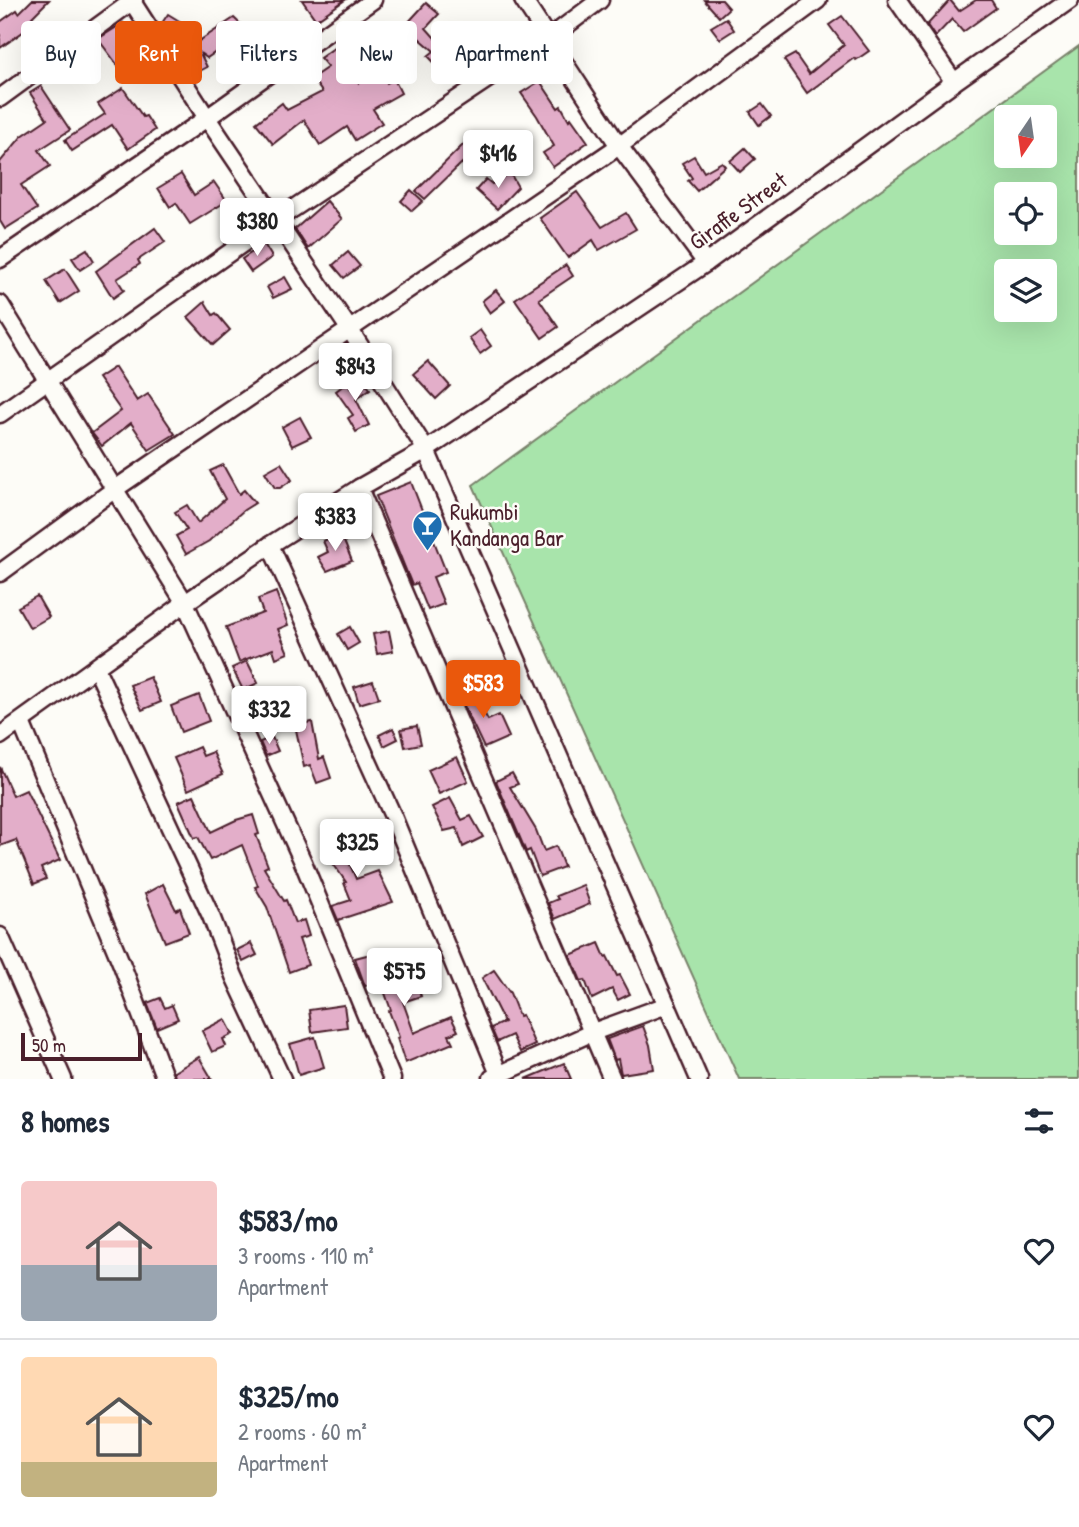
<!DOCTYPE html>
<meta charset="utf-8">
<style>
:root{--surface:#fff;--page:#f2f2f3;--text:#1f2937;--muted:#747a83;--line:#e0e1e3;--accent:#ea580c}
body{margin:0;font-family:"Patrick Hand",sans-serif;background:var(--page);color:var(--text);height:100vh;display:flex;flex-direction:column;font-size:26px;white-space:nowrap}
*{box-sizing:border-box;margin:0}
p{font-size:23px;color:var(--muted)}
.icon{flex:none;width:38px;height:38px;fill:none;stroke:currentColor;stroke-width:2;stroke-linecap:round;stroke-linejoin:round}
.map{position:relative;height:1079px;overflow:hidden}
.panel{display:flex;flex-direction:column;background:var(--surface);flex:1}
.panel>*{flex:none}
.guide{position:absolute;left:21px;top:21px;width:700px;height:63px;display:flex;gap:14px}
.needle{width:46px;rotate:193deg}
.controls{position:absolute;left:994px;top:105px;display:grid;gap:14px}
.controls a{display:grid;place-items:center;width:63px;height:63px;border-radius:7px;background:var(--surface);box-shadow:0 7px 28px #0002;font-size:35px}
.scale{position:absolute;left:21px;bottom:18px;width:121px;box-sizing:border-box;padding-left:7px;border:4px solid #4a1f2b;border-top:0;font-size:19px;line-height:24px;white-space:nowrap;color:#4a1f2b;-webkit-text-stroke:5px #fdfcf7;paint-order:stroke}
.price{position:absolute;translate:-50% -60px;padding:0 16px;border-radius:7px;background:#fff;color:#222;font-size:23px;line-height:46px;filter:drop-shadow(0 2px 4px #0008)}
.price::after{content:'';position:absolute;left:50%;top:42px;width:21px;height:16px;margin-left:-10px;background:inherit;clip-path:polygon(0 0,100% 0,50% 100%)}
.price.on{background:var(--accent);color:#fff}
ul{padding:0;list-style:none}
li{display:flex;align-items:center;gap:21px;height:175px;padding:0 21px}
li+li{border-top:2px solid var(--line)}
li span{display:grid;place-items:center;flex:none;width:196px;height:140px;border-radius:7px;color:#555}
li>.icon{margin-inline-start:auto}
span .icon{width:84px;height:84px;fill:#fffc;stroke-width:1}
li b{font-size:30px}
h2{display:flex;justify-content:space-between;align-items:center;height:84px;padding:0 21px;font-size:30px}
.pill{padding:0 24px;border-radius:7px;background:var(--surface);box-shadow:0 7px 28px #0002;font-size:24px;line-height:63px}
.pill.on{background:var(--accent);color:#fff}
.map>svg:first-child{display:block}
.green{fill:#a8e4ab;stroke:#79826b;stroke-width:2;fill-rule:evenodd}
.building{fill:#e3aec9;stroke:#4a1f2b;stroke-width:2}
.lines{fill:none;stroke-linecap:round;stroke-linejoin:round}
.minor-casing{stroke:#4a1f2b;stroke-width:21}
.minor{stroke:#fdfcf7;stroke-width:16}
.labels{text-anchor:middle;stroke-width:5;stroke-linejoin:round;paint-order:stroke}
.street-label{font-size:23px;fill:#4a1f2b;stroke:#fdfcf7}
.poi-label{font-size:23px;fill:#4a1f2b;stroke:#fdfcf7;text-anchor:start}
</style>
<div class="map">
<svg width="1079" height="1079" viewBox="0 0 1079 1079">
<rect width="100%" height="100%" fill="#fdfcf7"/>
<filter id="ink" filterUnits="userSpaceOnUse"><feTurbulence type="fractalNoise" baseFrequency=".0143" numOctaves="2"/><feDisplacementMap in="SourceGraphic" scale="14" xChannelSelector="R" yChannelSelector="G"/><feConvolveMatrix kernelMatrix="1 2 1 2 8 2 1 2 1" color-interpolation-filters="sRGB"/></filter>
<g filter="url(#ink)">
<path class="green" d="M 1079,46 L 1079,1079 L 739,1079 L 473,485 ZM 1006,117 L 1045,117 L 1045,156 L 1006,156 ZM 1006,194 L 1045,194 L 1045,233 L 1006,233 ZM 1006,271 L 1045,271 L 1045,310 L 1006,310 Z"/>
<g class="building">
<polygon points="32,0 49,0 32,17 37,22 0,48 0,22 17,10 19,13"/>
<polygon points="302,0 345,0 316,20"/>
<polygon points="704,0 722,0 729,8 719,17"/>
<polygon points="950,0 959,11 976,0 991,0 996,8 963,32 952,19 935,37 927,25"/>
<polygon points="426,3 439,14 426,28 460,66 448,77 428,56 434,51 405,26"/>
<polygon points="168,14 186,25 177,39 160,26"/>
<polygon points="842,16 869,51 856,60 854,58 807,93 784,60 795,54 809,74 844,45 829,25"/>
<polygon points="234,18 260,43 251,52 236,38 207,58 200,53 207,67 192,75 183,61 198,52 190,47"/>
<polygon points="726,18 734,30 720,39 711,27"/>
<polygon points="123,23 134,40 128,43 145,68 128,79 98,39"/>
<polygon points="334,48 359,83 380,71 387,83 394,79 401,93 373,109 382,123 355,140 347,127 320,145 304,120 273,144 256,123 282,103 287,110 322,92 312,78 328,67 320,58"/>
<polygon points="540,81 558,108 561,106 569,120 571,118 588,142 553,167 543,153 554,146 537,116 521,93"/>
<polygon points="41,86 70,130 39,150 50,166 21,185 37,209 5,229 0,221 0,162 22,136 47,119 30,93"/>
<polygon points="123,88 143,117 146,116 155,130 128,149 112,125 72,151 65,140 105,114 98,104"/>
<polygon points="762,104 771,116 759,125 750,112"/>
<polygon points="470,142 477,153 477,158 465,167 462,163 425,199 416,191 464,144 465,146"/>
<polygon points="745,148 755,159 740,172 730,161"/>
<polygon points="694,156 704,172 722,162 725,166 697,191 688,181 692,178 682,163"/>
<polygon points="510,173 518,187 497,209 476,190 486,179 492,184"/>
<polygon points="181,174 194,195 214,182 227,201 190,224 176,203 170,207 158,188"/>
<polygon points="411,190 423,201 412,211 401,201"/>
<polygon points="577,192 602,227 626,213 636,229 599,250 593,240 568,258 540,218"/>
<polygon points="327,201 342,219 308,249 295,229"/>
<polygon points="155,228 165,242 138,260 140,264 117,279 124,290 113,298 96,271"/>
<polygon points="264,244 272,257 251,272 242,259"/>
<polygon points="87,249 94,261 80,270 72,258"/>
<polygon points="348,252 360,266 344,278 333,265"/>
<polygon points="566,265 573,276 539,299 558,327 542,338 515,299"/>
<polygon points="65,269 79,291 60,303 46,281"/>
<polygon points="285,277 292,289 273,298 267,287"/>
<polygon points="496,290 505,301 490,313 482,301"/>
<polygon points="205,302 213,315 216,313 230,330 213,345 188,317"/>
<polygon points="480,330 491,346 480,354 469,338"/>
<polygon points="428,361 450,386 436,399 413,374"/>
<polygon points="115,367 137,401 148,394 175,434 149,450 131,423 102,446 92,433 121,411 98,378"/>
<polygon points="363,379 370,389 356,399 369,425 356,432 348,418 353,415 336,391 348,382 351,387"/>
<polygon points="300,417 311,437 292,446 282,427"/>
<polygon points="281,463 292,480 280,488 275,488 265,472"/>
<polygon points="223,465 239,494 244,490 255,503 244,510 209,541 186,554 176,536 187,530 175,512 187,505 198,523 225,499 210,471"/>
<polygon points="411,482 446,572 433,577 444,604 428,610 417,583 412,585 376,496"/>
<polygon points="341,534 352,561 327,571 318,557 328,552 323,541"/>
<polygon points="276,592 288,625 278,629 288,653 276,658 273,649 239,662 226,627 263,613 258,599"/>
<polygon points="37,596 49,617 30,628 18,607"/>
<polygon points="350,627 359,643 347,650 338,634"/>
<polygon points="389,631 393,651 377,654 373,634"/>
<polygon points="247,661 258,683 243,690 232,668"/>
<polygon points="150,677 161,702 142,710 130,685"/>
<polygon points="373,681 379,698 359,704 354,687"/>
<polygon points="469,685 488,720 499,715 509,737 484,748 457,691"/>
<polygon points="199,695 209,721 181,732 171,706"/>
<polygon points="312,722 319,759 324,757 331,778 317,783 310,765 304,767 295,725"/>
<polygon points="417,726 421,744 405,747 401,729"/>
<polygon points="393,728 398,739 384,746 379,735"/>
<polygon points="272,737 278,751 266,756 260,742"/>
<polygon points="199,747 203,756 213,752 223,774 188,790 174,758"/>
<polygon points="457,757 468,781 439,794 428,770"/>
<polygon points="0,767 13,796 26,790 60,860 41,868 46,879 34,884 16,840 0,846"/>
<polygon points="512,773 518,784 510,787 536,830 544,851 556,846 564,867 540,876 530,850 526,852 496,781"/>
<polygon points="194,795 211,832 236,820 253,815 259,834 256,835 268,866 264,868 284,901 286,900 295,923 304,920 309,936 299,939 308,965 289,972 267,907 255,887 258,886 242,845 210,860 198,837 194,838 178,802"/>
<polygon points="450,798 462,820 471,816 483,837 463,847 457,828 444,831 432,807"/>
<polygon points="382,832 371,841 373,847 357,850 347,857 356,879 378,871 393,902 338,920 332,906 351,900 344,883 346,882 325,852 327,851 326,845"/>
<polygon points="163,884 176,910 180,908 189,933 165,942 145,894"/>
<polygon points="583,885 590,904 555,919 548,903 558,899 556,896"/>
<polygon points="251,943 257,955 243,962 237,950"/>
<polygon points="599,943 605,957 607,956 617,976 620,975 630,994 618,1000 612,989 592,999 585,980 581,981 570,955"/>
<polygon points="390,949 399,987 416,981 421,996 403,1002 414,1033 451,1017 458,1031 449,1035 453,1043 405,1063 397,1038 399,1037 389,1011 391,1010 381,982 365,986 355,958"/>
<polygon points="494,970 510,993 519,1016 522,1015 535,1045 520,1052 512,1035 497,1042 491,1028 504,1022 482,978"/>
<polygon points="160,998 165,1008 172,1005 178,1019 157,1028 147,1003"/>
<polygon points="344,1005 347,1027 312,1032 309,1010"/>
<polygon points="225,1019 233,1034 223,1039 226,1046 212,1052 202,1031"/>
<polygon points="643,1026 650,1045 654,1069 621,1074 618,1059 615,1060 607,1039"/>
<polygon points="315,1037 324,1067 299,1075 290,1044"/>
<polygon points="199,1057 212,1079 175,1079 174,1072"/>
<polygon points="564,1063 571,1079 526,1079"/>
</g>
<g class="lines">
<defs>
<g id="minor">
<polyline points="131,0 207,118 350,330 426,450 699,1079"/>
<polyline points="523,0 619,146 706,263"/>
<polyline points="897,0 954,82"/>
<polyline points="0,98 134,0"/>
<polyline points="0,259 207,118 373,0"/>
<polyline points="0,304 185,603 303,862 392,1079"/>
<polyline points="0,414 276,220 548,39 600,0"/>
<polyline points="359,488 612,1079"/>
<polyline points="270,545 392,814 501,1079"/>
<polyline points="0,573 115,489 619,146 818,0"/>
<polyline points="96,668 211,916 234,976 282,1079"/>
<polyline points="21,722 122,965 165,1079"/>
<polyline points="0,736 185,603 270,545 359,488 426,450 706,263 954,82 1070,0"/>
<polyline points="0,936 63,1079"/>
<polyline points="492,1078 593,1032 667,1005"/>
</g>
</defs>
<use href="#minor" class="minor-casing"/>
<use href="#minor" class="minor"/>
</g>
</g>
<defs>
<symbol id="bar-pin" viewBox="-11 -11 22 30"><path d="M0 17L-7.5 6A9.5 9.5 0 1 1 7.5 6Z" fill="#1f6fb2" stroke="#fdfcf7"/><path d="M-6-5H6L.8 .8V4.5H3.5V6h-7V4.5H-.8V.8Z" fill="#fff"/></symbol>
</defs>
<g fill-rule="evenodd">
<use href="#bar-pin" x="410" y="508" width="35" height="47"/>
</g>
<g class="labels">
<g class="street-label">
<text transform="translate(738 211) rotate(-36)" y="8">Giraffe Street</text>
</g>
<g class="poi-label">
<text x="450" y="520">Rukumbi<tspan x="450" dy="26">Kandanga Bar</tspan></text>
</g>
</g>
</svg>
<div class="controls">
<a><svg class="needle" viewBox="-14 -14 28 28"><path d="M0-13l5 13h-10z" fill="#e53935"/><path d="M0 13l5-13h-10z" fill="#747a83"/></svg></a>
<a><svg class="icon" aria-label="locate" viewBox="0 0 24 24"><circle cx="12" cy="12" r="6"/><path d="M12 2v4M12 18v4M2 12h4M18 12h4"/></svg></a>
<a><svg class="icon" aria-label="layers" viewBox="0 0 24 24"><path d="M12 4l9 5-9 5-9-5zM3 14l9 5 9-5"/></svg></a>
</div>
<div class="scale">50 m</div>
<b class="price" style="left:498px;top:190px">$416</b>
<b class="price" style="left:257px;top:258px">$380</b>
<b class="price" style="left:355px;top:403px">$843</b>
<b class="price" style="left:335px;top:553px">$383</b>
<b class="price on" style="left:483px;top:720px">$583</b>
<b class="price" style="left:269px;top:746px">$332</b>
<b class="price" style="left:357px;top:879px">$325</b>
<b class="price" style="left:404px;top:1008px">$575</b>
<div class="guide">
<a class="pill">Buy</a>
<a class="pill on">Rent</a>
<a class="pill">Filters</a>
<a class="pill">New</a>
<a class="pill">Apartment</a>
</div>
</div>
<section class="panel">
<h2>8 homes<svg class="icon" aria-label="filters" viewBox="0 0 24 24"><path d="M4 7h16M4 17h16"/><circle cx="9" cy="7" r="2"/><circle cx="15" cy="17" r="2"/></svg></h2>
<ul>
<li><span style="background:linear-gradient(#f6c9c9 60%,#9aa5b1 0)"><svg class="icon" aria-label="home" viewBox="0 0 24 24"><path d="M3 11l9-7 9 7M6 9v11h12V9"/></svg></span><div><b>$583/mo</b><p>3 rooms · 110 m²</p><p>Apartment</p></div><svg class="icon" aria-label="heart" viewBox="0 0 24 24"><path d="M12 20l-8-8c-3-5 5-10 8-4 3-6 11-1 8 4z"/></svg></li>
<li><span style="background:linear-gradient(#ffd9b3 75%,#c2b280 0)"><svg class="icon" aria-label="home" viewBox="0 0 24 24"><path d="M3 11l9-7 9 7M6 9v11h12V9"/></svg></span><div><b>$325/mo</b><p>2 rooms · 60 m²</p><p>Apartment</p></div><svg class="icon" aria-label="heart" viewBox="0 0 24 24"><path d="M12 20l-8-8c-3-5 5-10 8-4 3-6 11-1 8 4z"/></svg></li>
</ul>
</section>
